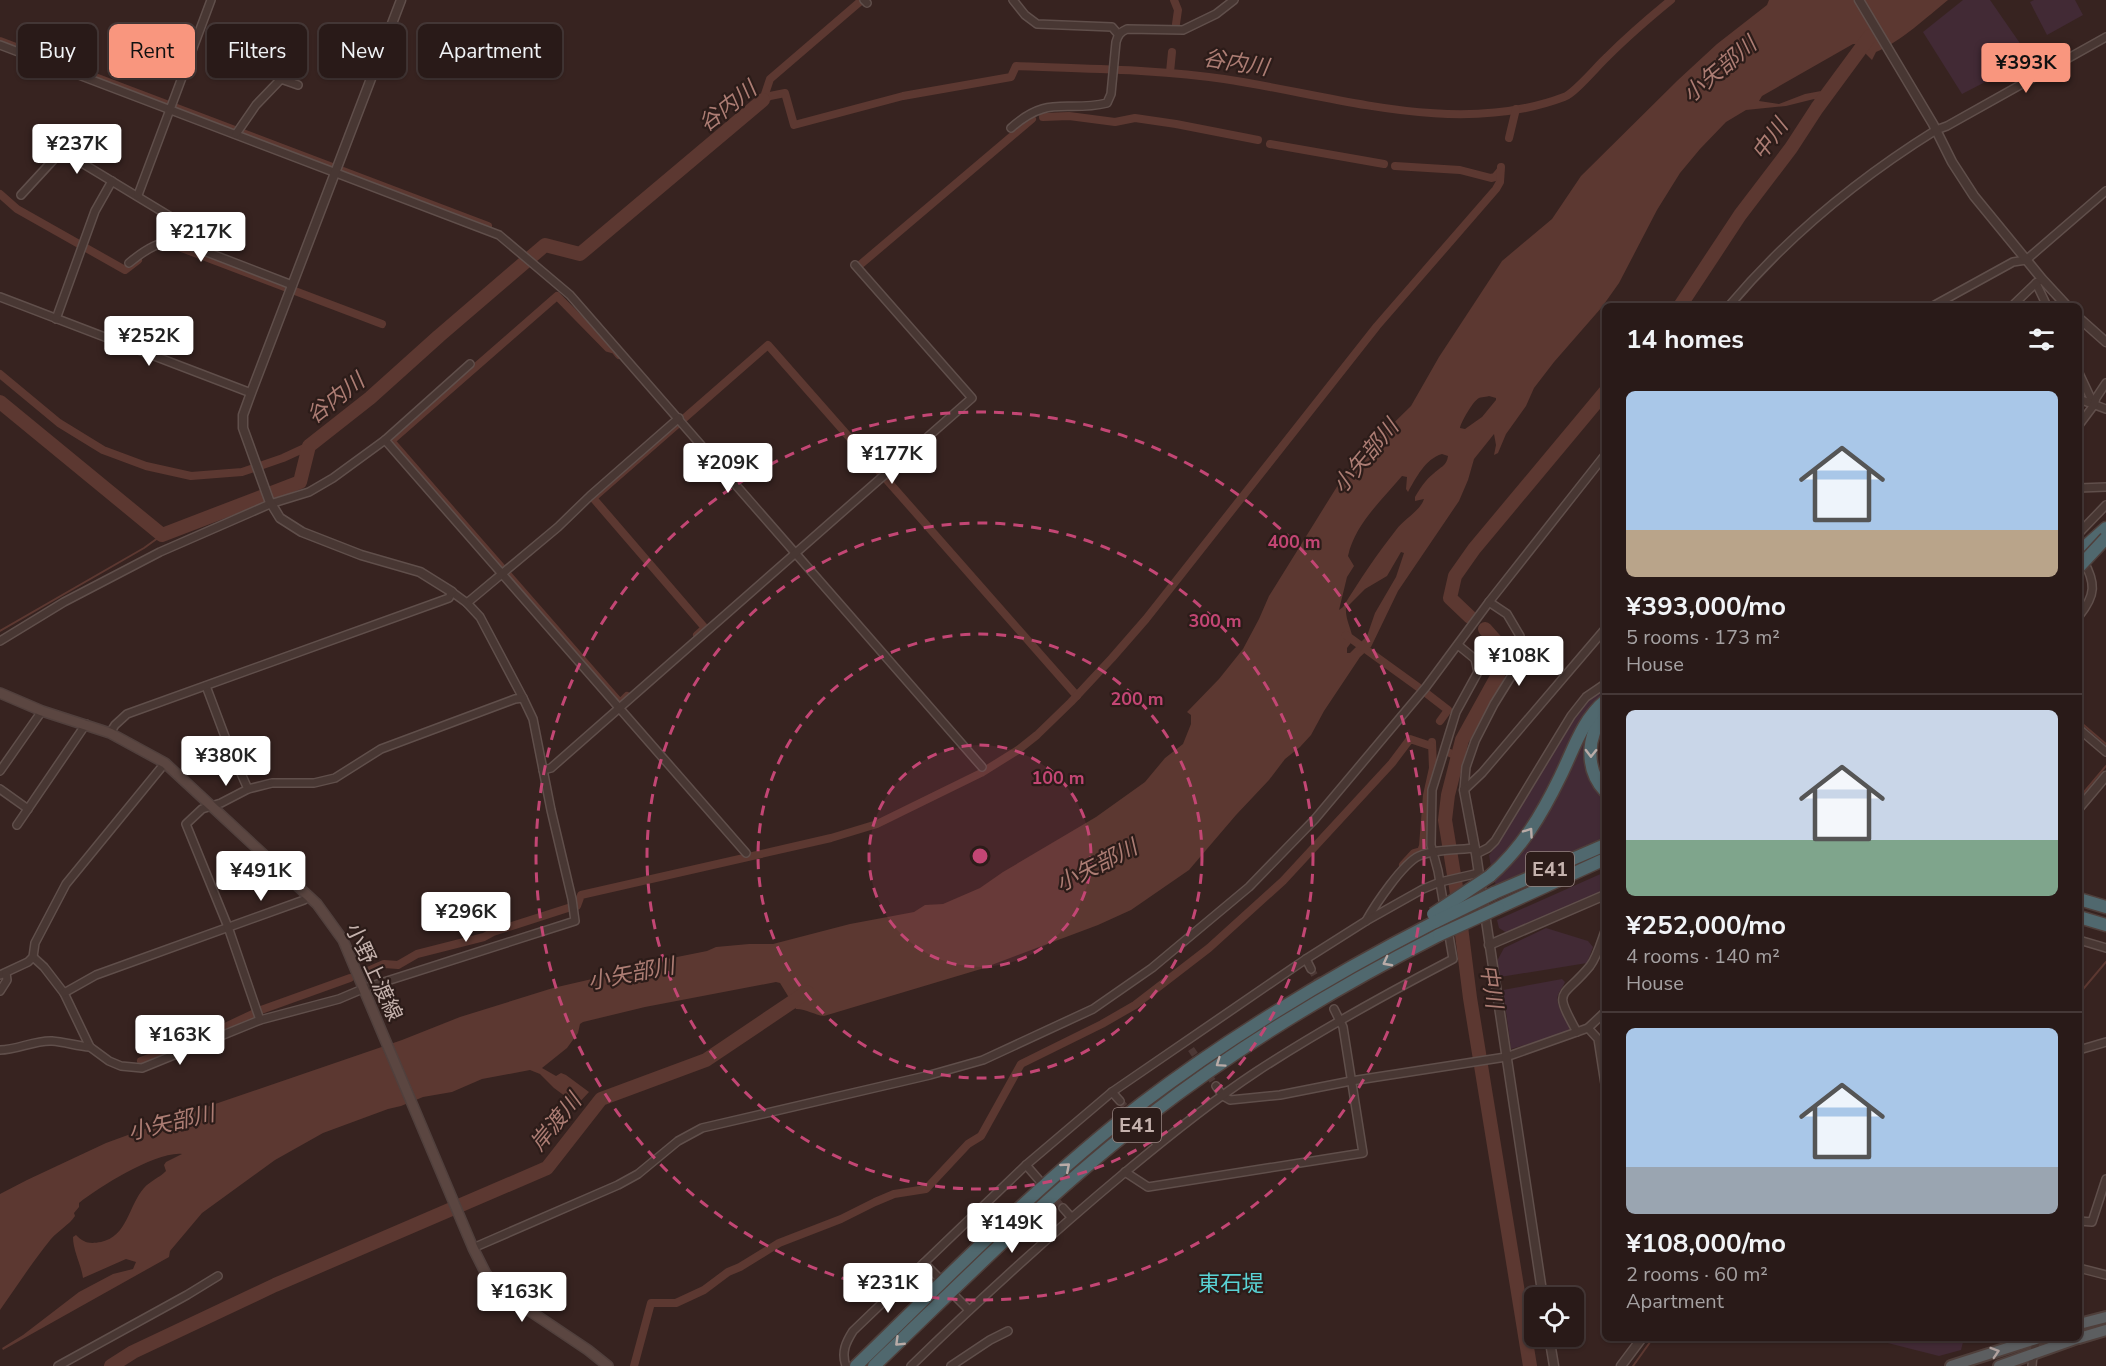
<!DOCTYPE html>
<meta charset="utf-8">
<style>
:root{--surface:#291a18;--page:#352725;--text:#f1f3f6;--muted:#a5a1a2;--line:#453837;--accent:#f9967e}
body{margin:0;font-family:"Nunito Sans","Noto Sans JP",sans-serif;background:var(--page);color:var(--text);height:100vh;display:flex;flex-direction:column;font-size:22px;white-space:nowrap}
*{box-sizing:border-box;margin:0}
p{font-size:20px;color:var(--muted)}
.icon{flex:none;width:33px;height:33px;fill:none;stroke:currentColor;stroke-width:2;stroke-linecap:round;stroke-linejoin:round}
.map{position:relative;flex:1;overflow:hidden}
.side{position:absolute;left:1602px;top:303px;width:480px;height:1038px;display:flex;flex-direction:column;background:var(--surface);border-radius:9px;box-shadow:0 2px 4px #0004,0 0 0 2px var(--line)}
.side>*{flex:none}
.banner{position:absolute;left:18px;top:24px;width:570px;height:54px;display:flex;gap:12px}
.tools{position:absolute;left:1524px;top:1287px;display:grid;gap:12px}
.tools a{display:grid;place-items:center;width:60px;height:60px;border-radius:9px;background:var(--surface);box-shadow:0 2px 4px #0004,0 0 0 2px var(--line);font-size:30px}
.price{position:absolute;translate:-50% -51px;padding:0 14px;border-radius:6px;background:#fff;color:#222;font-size:20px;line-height:39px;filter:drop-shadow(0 2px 3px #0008)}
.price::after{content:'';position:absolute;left:50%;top:36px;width:18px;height:14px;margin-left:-9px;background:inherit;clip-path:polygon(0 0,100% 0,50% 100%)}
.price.current{background:var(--accent);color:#111}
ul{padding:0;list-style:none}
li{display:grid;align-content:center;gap:12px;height:318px;padding:0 24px}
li+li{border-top:2px solid var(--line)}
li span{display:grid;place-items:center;height:186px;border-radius:9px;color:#555}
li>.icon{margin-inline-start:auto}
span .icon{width:108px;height:108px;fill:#fffc;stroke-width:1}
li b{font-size:26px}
h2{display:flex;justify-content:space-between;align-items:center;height:72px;padding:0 24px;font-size:26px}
.chip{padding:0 21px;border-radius:9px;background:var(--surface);box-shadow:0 2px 4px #0004,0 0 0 2px var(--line);font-size:21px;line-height:54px}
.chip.current{background:var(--accent);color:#111}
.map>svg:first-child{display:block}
.green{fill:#422a35}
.water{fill:#5c3831;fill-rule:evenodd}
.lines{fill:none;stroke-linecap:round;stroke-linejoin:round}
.stream{stroke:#5c3831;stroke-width:2}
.canal{stroke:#5c3831;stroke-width:8}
.river{stroke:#5c3831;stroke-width:14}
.minor-tunnel{stroke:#4c3835;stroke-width:7;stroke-dasharray:7 3.5;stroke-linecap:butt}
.minor-casing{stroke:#604f4b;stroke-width:10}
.tertiary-casing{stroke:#604f4b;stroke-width:11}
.secondary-casing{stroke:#51403d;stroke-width:12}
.trunk-casing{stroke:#4f3f3b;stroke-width:14}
.motorway-casing{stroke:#4f3f3b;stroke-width:15}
.minor{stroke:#483733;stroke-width:7}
.tertiary{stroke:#483733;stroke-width:8}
.secondary{stroke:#5b4641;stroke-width:9}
.trunk{stroke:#5c5e60;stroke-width:10}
.motorway{stroke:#50686e;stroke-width:12}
.motorway-bridge-casing{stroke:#4f3f3b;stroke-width:15;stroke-linecap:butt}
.motorway-bridge{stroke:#50686e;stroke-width:12}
.oneway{stroke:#b9aba7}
.oneway2{stroke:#b0a19e}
.ring{fill:none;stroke:#c34674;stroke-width:3;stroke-dasharray:10 8}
.labels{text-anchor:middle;stroke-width:4.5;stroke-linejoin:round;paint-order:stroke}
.shield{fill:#2c1c19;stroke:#978581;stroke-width:1.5}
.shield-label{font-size:20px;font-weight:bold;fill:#c5b2ad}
.street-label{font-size:21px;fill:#c5b2ad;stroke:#2c1c19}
.water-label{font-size:22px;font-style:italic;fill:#ad7d74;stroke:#2c1c19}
.neighbourhood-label{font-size:22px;fill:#59d2d4;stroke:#2c1c19}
.centre{fill:#c34674;stroke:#2c1c19;stroke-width:3}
.ring-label{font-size:18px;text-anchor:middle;font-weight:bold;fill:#c34674;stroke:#2c1c19;stroke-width:4.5;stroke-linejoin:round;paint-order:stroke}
</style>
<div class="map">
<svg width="2106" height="1366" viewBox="0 0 2106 1366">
<rect width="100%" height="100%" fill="#372320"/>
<g class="green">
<polygon points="1963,0 1990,0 2026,52 2025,59 2020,64 1962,94 1923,32"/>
<polygon points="2034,0 2075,0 2083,15 2047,35 2030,2"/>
<path d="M 1605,688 L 1605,696 C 1592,714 1578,731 1567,750 C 1543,790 1528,836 1491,867 L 1489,855 L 1494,849 C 1515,813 1571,704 1605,688 Z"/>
<path d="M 1591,728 C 1583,757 1579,776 1605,797 L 1605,837 L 1496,885 L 1493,879 L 1497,878 L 1519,855 L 1541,825 L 1586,734 Z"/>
<polygon points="1605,872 1605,890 1507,933 1499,928 1497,920"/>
<polygon points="1546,928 1588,941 1593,947 1587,963 1500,977 1497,961 1504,948"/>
<path d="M 1562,979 L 1565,982 C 1563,987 1560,990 1558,995 C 1555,1004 1566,1020 1570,1028 L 1566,1033 L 1511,1049 L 1503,990 Z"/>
<polygon points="1868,1338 1964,1338 1961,1350 1939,1356"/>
</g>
<path class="water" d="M 1769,0 L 1948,0 C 1927,17 1900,42 1876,52 L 1872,60 L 1856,44 L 1853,44 L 1762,96 L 1759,101 L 1779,104 L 1805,94 L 1821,91 L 1816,100 L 1814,99 L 1786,106 L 1746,110 L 1726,122 L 1700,149 L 1680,173 L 1657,210 L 1619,283 L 1602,307 L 1554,362 L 1534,388 L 1526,406 L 1506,434 L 1498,453 L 1494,455 L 1496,445 L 1494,434 L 1474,459 L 1468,480 L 1459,501 L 1398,591 L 1371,647 L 1360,657 L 1324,711 L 1311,735 L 1300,747 L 1285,759 L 1269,780 L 1236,815 L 1189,870 L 1131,910 L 1098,925 L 981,969 L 824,1016 C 814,1015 807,1009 796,1009 L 780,983 L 776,982 L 645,1007 L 583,1022 L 580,1024 L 578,1033 L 567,1048 L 542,1068 L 556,1076 L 561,1073 L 566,1075 L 589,1092 L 577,1105 L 554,1088 L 540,1074 L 530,1070 L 482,1079 L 452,1092 L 423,1097 L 401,1106 L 388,1109 L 323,1133 L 275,1160 L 202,1213 L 170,1251 L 169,1257 L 3,1350 L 2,1348 L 23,1335 L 79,1292 L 113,1274 L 133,1269 L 136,1262 L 126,1259 L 83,1278 C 81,1264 73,1251 73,1237 L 76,1235 C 84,1243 89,1244 101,1242 C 128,1236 128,1206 144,1188 C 150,1181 159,1178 166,1171 L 164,1165 L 166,1162 L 182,1154 C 157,1151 99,1187 79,1203 L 79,1207 L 74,1213 L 75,1216 C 69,1225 59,1230 51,1239 C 33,1261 17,1286 0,1310 L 0,1194 L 27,1180 L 106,1143 L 180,1116 L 402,1040 L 460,1017 L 553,988 L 631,970 L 637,965 L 707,951 L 716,947 L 749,944 L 773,944 L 850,924 L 914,912 L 925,905 L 943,904 L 980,888 L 1003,872 L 1096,817 L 1145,782 L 1165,758 L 1183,744 L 1191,724 L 1191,715 L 1187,712 L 1219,679 L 1243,649 L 1259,619 L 1269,596 L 1338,485 L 1357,459 L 1411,406 L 1439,357 L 1502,261 L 1552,219 L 1581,176 L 1678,80 L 1717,44 L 1767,5 ZM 1489,396 L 1496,398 L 1496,400 L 1482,417 L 1465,429 L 1460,428 C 1461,422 1473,401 1479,398 C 1480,397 1488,397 1489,396 ZM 1442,454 L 1448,456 C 1447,466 1440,467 1433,474 C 1426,479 1419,490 1415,497 L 1415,501 L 1424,499 C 1420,511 1404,519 1396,530 C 1377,554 1359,581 1343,607 L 1339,610 L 1347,577 L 1354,566 L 1348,556 C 1355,524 1382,500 1402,476 L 1407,477 L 1406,489 L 1408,492 C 1416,478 1425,459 1442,454 ZM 1401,552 L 1404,553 L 1396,577 L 1375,613 L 1367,636 L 1350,653 L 1347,653 L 1347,648 L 1353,640 C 1352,630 1345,619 1346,608 L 1365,589 L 1387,576 Z"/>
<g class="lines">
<g class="stream">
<polyline points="0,631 144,548 162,535"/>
<polyline points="2079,721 2106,744"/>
<polyline points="2079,798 2106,766"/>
<polyline points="2079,994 2106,962"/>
<polyline points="1633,1366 1653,1338"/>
</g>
<g class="canal">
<polyline points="1174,0 1178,10 1176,24"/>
<polyline points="0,41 488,226"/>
<polyline points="1170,72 1172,52"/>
<path d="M 763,100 L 770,96 L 785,93 L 794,125 L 903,96 L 1011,77 L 1016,66 C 1085,69 1156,69 1224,79 C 1333,95 1456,138 1564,97 C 1575,93 1597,66 1607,57 C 1627,37 1649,18 1671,0"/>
<polyline points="763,100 770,79 862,0"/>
<polyline points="1043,117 1069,116 1115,122 1135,118 1176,124 1258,140"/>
<polyline points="1509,138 1516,109"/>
<polyline points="1270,144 1384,164"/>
<polyline points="1395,166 1460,170 1491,178 1495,177 1500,171"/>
<polyline points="0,194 17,209 125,270 138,260"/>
<polyline points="164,245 171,244 382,324"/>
<polyline points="861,264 1032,119"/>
<polyline points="619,355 615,350 608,348 557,296 391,441 620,703 627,696"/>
<polyline points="0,374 59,423 103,450 146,466 191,476 242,472 283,458 309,446"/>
<polyline points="697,635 705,628 593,498 768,345 1077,696"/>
<polyline points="1346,635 1418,687"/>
<polyline points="1426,693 1448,710 1440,721"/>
<polyline points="1450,753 1456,756"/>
<polyline points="1403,865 1414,853 1421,851 1423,846 1427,795 1433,768 1432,742"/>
<polyline points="577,906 581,895 831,838 877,824 981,773 1018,750 1037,735 1071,702 1112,658 1146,619 1377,326 1496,189 1500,182 1501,167"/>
<polyline points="368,971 384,964 398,965 417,954 484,937 493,932 568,908"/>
<polyline points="141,1061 206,1036 261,1010 350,978"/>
<polyline points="634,1366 651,1303 676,1303 704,1290 728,1272 740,1267 779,1243 841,1219 875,1202 894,1194 926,1189 968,1144 981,1136 1021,1064 1102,1024 1135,1005 1209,948 1283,881 1392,763 1410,739 1431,746"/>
</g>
<g class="river">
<polyline points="1680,306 1740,215 1791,148 1817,108 1870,36"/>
<polyline points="0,402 162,535 300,482 309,446 370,398 439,336 545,245 580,254 763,100"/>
<polyline points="1470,617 1450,598 1455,576 1474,549 1605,392"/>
<polyline points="1485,629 1501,647 1502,661 1498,675 1462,740 1448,795 1445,820 1456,887 1470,998 1530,1366"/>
<polyline points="111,1366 133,1352 275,1285 547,1168 601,1099 706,1060 807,992"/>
</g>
<g class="minor-tunnel">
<polyline points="1311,969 1334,1009"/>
<polyline points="1191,1049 1216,1086"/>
<polyline points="1120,1101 1150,1135"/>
<polyline points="1042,1184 1063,1208"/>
</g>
<defs>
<g id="minor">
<polyline points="864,0 867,3"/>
<polyline points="1013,0 1025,15 1037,24 1112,27 1118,34"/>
<polyline points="0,45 499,235 570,295 982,767"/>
<path d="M 1011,128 C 1049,94 1065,113 1107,103 L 1111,94 L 1116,42 C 1118,35 1120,32 1127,29 L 1183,30 L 1216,14 L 1234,0"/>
<polyline points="236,134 256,105 281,79 298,85"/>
<polyline points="21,195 56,157 63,155 72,157 171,217 183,240 191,246 292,285"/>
<polyline points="138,195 211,0"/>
<path d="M 129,263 C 146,249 160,240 183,240"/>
<polyline points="2038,282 2036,283 2047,306"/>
<polyline points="0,297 251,393"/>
<path d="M 1729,306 C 1788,236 1859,178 1936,130 L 1947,126 L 2106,37"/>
<polyline points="1933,306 2013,262 2026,260 2106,191"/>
<polyline points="2012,306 2036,283"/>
<polyline points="56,319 95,211 112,181"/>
<polyline points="2079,373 2094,405"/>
<polyline points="2079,399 2106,409"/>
<polyline points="2079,425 2094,405 2096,398 2106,383"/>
<polyline points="385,440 746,853"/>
<polyline points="2079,488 2106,487"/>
<polyline points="2079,533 2106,505"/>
<polyline points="467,603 558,527 590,496 679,418"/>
<path d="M 2079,616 C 2096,595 2096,583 2083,560"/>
<polyline points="0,641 64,602 160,552 270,504 309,492 333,478 385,440 470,364"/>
<polyline points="206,686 227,742 248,789"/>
<polyline points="2079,729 2106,752"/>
<polyline points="543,770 551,768 972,398 855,265"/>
<polyline points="0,771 42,711"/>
<polyline points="0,789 28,809"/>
<polyline points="1464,789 1466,767 1475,741 1494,704 1517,667 1520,636 1507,614 1489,602"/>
<polyline points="1464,790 1482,773 1605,629"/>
<polyline points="17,825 86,724"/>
<polyline points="1476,854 1488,848 1495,841 1571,716 1586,697 1605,684"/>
<path d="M 1366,921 C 1375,905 1403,863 1419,856 C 1435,849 1458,850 1475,848"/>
<polyline points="2079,940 2106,948"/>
<polyline points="33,957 44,967 64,993 90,1047 109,1061 121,1066 142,1068 260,1020 339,999 365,988 575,921 572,899 551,810 533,719 523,698 480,617 467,603 452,592 449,598 127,714 115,725 110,733"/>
<polyline points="1306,959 1311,969"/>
<polyline points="0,975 28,962 33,957 35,943 66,884 165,763"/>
<polyline points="0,991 7,980 6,973"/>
<polyline points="64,993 96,975 304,900"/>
<polyline points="260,1020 228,927 186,824 202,809 221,803 248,789 272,783 314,783 335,778 381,749 515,699 523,698"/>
<polyline points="1588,1028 1598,1039 1605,1084"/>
<path d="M 1577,1032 C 1552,987 1562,1000 1590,966 C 1597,957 1601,942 1605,931"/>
<path d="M 0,1050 C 17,1050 35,1040 52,1041 C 65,1042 77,1046 90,1047"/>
<polyline points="2079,1050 2106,1042"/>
<polyline points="1216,1086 1223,1096 1230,1100 1280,1095 1351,1081 1506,1057 1588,1028 1605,1012"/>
<polyline points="1112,1092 1120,1101"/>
<polyline points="1150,1135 1157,1144"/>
<polyline points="1026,1165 1039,1180"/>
<polyline points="1125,1172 1148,1187 1363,1153 1343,1027 1334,1009"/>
<polyline points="1063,1208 1071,1217"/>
<polyline points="2079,1221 2092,1222 2106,1179"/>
<polyline points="473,1248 618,1185 638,1174 678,1141 702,1128 930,1075 983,1060 1093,1009 1152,968 1249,887 1315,819 1426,687 1489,602 1605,455"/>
<polyline points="924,1263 938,1277"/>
<polyline points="2079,1268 2106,1275"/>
<polyline points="956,1297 969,1310"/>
<polyline points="58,1366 187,1295 218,1276"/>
<path d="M 846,1366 C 841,1352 846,1342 853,1331 L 1026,1165 L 1112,1092 L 1306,959 L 1366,921 L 1423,889 L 1440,882 L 1479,873"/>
<path d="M 911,1366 C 979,1300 1050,1235 1123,1174 C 1166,1138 1209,1103 1256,1072 C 1320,1030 1386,994 1453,959 L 1438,871 L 1431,845 L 1432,790 L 1456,712 L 1478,672 L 1475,659 L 1458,645"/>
<polyline points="951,1366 990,1340 1008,1331"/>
<polyline points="2032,1366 2033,1355 2037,1338"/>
</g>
<g id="tertiary">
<polyline points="401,0 251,393 243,415 243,428 269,500 280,518 302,532 361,555 420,572 452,592"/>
<polyline points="1859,0 1933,124 1952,162 1974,196 2042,279 2067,306"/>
<polyline points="2079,318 2106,342"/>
<polyline points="1464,790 1476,854 1543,1298"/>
<polyline points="2079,808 2106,776"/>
<polyline points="1489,945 1605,895"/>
<polyline points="1549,1336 1554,1366"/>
<polyline points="1621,1366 1642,1338"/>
</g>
<polyline id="secondary" points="0,693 42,711 110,733 165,763 317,904 343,940 473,1248 486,1274 506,1295 588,1350 608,1366"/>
<g id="trunk">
<polyline points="2079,1324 2106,1317"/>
<polyline points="2079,1338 2106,1330"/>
<polyline points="1951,1366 2039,1338"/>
<polyline points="1999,1366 2078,1338"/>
</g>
<g id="motorway">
<polyline points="2079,552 2106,528"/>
<path d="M 1605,714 C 1586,736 1585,770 1605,791"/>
<path d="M 1490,876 C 1522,848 1542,814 1560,777 C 1573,751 1582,720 1605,701"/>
<polyline points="1494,893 1605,845"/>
<polyline points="2079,899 2106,907"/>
<polyline points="1498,908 1605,859"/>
<polyline points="2079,917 2106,925"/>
<path d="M 856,1366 C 949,1276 1039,1183 1141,1104 C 1233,1034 1332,975 1435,922"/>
<path d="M 874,1366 C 964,1280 1051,1191 1150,1115 C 1240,1045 1337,987 1439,935"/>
</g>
</defs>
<use href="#minor" class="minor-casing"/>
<use href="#tertiary" class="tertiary-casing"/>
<use href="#secondary" class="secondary-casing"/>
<use href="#trunk" class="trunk-casing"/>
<use href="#motorway" class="motorway-casing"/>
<use href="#minor" class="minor"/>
<use href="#tertiary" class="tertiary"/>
<use href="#secondary" class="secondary"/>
<use href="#trunk" class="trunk"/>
<use href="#motorway" class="motorway"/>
<defs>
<g id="motorway-bridge">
<polyline points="2079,567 2106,538"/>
<polyline points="1433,914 1490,876"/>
<polyline points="1435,922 1494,893"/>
<polyline points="1439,935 1498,908"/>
</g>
</defs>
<use href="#motorway-bridge" class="motorway-bridge-casing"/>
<use href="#motorway-bridge" class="motorway-bridge"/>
</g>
<defs><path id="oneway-chevron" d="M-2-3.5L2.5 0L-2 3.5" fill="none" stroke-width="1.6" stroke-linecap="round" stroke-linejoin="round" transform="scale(1.5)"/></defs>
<g class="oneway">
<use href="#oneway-chevron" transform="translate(1591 753) rotate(91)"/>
<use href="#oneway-chevron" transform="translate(1529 832) rotate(-55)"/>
<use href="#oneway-chevron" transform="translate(1387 962) rotate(152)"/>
<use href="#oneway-chevron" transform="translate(1220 1063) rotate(145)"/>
<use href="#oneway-chevron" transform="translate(1066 1167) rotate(-41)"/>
<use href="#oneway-chevron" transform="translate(899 1342) rotate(136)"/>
</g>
<use class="oneway2" href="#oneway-chevron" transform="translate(1995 1352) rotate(-18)"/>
<circle cx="980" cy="856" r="111" fill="#c34674" fill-opacity=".12"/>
<g class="ring">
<circle cx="980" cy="856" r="111"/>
<circle cx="980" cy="856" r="222"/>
<circle cx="980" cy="856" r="333"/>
<circle cx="980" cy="856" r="444"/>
</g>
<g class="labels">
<g class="shield">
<rect x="1526" y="852" width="48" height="34" rx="4.5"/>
<rect x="1113" y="1108" width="48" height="34" rx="4.5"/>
</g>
<g class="shield-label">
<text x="1550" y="876">E41</text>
<text x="1137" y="1132">E41</text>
</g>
<g class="street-label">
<text transform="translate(374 972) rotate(65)" y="7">小野上渡線</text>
</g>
<g class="water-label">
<text transform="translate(1236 62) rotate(9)" y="8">谷内川</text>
<text transform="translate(1719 69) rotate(-40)" y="8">小矢部川</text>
<text transform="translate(727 106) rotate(-38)" y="8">谷内川</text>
<text transform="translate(1769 139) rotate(-54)" y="8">中川</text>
<text transform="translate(335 398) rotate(-38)" y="8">谷内川</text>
<text transform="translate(1365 456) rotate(-50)" y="8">小矢部川</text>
<text transform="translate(1096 865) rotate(-27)" y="8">小矢部川</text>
<text transform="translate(631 973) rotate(-11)" y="8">小矢部川</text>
<text transform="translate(1492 986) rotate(81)" y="8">中川</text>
<text transform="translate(171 1122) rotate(-13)" y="8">小矢部川</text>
<text transform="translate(555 1122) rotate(-51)" y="8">岸渡川</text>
</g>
<g class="neighbourhood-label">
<text x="1231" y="1291">東石堤</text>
</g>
</g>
<circle cx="980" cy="856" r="9" class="centre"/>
<g class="ring-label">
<text x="1294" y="548">400 m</text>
<text x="1215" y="627">300 m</text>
<text x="1137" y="705">200 m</text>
<text x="1058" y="784">100 m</text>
</g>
</svg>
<div class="tools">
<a><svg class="icon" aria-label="locate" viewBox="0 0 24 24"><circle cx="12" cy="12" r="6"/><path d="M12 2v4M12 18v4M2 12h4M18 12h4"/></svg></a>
</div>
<b class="price current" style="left:2026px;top:94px">¥393K</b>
<b class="price" style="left:77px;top:175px">¥237K</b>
<b class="price" style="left:201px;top:263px">¥217K</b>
<b class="price" style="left:149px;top:367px">¥252K</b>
<b class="price" style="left:892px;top:485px">¥177K</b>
<b class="price" style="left:728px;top:494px">¥209K</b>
<b class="price" style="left:1519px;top:687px">¥108K</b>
<b class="price" style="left:226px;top:787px">¥380K</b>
<b class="price" style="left:261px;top:902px">¥491K</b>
<b class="price" style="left:466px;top:943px">¥296K</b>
<b class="price" style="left:180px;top:1066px">¥163K</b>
<b class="price" style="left:1012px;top:1254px">¥149K</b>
<b class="price" style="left:888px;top:1314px">¥231K</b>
<b class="price" style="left:522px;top:1323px">¥163K</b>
<div class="banner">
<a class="chip">Buy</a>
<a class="chip current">Rent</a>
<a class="chip">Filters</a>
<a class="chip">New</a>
<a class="chip">Apartment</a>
</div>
<section class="side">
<h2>14 homes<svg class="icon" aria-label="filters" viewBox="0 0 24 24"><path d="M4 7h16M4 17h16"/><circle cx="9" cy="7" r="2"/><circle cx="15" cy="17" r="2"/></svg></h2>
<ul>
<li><span style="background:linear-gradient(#a9c7e8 75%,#b9a48a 0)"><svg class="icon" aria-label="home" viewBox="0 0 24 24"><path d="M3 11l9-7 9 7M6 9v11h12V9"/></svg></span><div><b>¥393,000/mo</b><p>5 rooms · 173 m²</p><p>House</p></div></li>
<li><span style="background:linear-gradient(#c9d6e8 70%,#7fa58c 0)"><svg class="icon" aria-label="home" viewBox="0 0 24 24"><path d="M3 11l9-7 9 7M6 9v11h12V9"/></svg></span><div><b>¥252,000/mo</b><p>4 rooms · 140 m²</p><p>House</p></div></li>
<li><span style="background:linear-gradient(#a9c7e8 75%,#9aa5b1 0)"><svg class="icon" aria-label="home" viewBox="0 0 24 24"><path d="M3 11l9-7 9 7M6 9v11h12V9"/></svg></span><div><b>¥108,000/mo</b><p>2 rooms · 60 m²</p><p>Apartment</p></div></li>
</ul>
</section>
</div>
